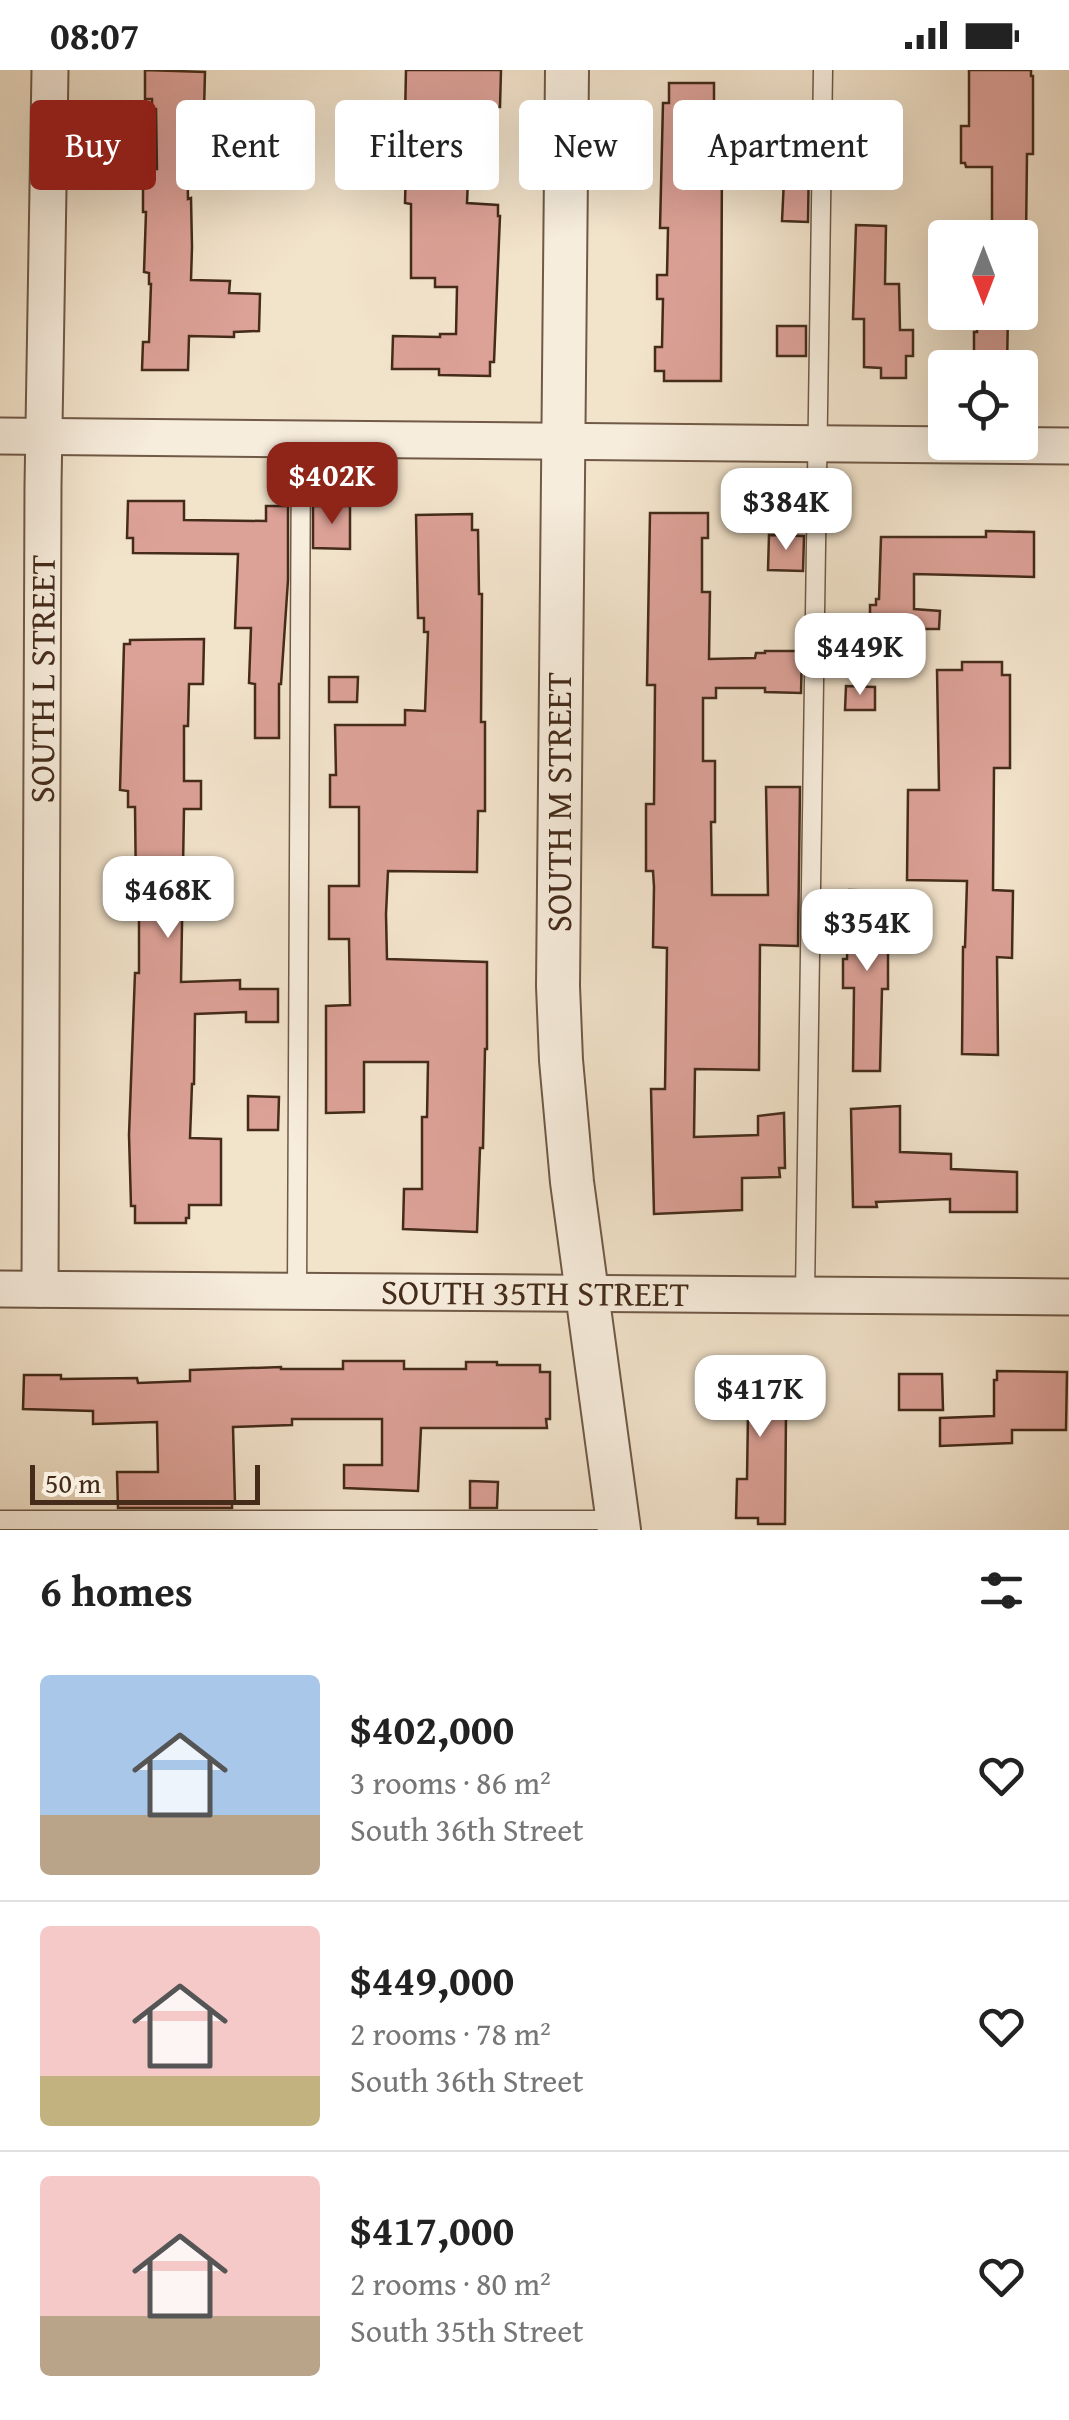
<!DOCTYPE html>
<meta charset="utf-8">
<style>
:root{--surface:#fff;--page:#f2f2f2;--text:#222;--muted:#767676;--line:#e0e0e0;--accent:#8f2418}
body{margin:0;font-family:"Gentium Book Plus",serif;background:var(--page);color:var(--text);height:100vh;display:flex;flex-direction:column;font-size:38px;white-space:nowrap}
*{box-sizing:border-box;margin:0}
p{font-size:32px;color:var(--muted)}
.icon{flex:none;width:55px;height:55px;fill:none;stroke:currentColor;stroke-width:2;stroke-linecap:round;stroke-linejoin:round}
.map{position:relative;height:1460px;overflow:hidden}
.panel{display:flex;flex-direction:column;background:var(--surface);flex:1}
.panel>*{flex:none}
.banner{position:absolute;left:30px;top:30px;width:1010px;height:90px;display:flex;gap:20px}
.needle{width:65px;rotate:180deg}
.buttons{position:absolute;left:928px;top:150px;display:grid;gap:20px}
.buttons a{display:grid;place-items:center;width:110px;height:110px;border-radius:10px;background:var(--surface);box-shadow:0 10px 40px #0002;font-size:50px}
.scale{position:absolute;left:30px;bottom:25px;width:230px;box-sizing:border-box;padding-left:10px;border:5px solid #442b1a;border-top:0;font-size:28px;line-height:35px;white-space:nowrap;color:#442b1a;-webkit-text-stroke:8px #f7eddd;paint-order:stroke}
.price{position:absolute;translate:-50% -85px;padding:0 22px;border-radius:20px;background:#fff;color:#222;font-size:32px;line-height:65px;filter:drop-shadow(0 2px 5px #0008)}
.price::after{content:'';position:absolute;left:50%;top:60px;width:30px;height:22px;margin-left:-15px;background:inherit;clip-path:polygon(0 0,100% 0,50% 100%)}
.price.current{background:var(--accent);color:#fff}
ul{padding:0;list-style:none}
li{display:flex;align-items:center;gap:30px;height:250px;padding:0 40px}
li+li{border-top:2px solid var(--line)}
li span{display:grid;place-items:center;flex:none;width:280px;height:200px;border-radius:10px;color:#555}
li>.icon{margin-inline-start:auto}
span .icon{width:120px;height:120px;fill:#fffc;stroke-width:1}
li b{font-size:42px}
h2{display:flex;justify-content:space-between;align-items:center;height:120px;padding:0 40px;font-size:42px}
.chip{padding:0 35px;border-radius:10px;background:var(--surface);box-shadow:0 10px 40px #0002;font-size:35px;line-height:90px}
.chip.current{background:var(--accent);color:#fff}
.status{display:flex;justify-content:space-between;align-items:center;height:70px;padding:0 50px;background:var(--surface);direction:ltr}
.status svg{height:28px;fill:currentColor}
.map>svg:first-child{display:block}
.building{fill:#dca197;stroke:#442b1a;stroke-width:2.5}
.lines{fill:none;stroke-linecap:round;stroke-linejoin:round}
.service-casing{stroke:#705946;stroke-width:21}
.minor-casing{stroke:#705946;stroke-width:39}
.tertiary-casing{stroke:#705946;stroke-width:46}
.service{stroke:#f7eddd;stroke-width:18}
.minor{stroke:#f7eddd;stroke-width:35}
.tertiary{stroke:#f7eddd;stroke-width:42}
.labels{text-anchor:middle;stroke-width:8;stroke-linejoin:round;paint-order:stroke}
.street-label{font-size:35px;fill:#442b1a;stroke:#f7eddd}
</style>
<div class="status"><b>08:07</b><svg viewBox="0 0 49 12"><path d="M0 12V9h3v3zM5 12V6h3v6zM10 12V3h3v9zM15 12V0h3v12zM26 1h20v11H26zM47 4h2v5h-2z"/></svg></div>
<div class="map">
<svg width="1069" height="1460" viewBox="0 0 1069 1460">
<rect width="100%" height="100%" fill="#f2e3cb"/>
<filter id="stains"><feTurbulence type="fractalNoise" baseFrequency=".002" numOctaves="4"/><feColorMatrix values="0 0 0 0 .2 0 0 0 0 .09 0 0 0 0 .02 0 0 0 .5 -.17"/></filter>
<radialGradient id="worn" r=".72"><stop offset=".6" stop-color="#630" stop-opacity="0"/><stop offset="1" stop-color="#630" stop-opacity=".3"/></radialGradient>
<g class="building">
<polygon points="145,0 205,2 204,41 218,41 218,69 187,69 188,129 191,128 192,177 191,210 230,211 229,223 260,224 259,261 234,262 234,267 189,266 188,300 142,300 143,272 149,272 151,214 149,214 149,203 144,202 146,142 143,142 143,99 157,99 156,39 152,39 152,29 145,29"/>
<polygon points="406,0 501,0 500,37 491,37 490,78 474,78 474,85 469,85 467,133 498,135 498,146 500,146 494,292 490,292 490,306 439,305 439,299 392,299 393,266 440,267 440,264 456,264 457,217 435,217 435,208 411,208 411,134 405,133 406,97 404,97"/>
<polygon points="969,0 1031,0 1031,6 1033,6 1033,84 1027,84 1026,168 992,168 992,97 966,97 965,93 961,93 961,56 969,56"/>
<polygon points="669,13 714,13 714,78 722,78 721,311 664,311 664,301 655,301 655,277 662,277 663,229 657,229 657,205 667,205 668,158 660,158 663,33 669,33"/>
<polygon points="854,42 896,44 895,69 853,68"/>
<polygon points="785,89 809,90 808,152 782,151"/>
<polygon points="856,155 886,156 885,214 899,214 900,260 913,260 913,286 906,286 906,308 881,308 881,298 864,297 864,249 853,249"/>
<polygon points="977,242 1008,242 1007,298 974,298 974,262 977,262"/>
<rect x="777" y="256" width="29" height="30"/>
<polygon points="128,431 184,431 184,450 266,451 266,436 288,436 288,510 281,614 279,614 279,668 255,668 255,614 249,613 251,558 235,558 238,484 133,483 133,468 127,468"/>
<polygon points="313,436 350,436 350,479 313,478"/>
<polygon points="650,443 708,443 708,468 702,468 702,522 710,522 709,589 755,588 756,583 765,583 765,581 802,581 801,623 765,622 765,618 716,618 716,628 703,628 703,691 715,691 715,752 711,752 712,825 768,825 766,717 800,717 798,876 760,875 759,1000 695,999 694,1067 758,1065 758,1046 784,1043 785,1098 779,1098 780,1107 742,1108 742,1140 654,1144 651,1019 665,1019 667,878 653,877 654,817 653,801 646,801 646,734 654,734 655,615 647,615"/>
<polygon points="472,444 472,460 478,460 479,524 482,524 481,652 485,652 485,741 478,741 477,802 388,801 386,844 387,889 487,892 487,979 485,979 483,1078 480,1078 477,1162 403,1159 404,1119 422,1119 422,1047 427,1047 428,992 364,992 364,1042 326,1043 326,936 350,935 349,869 329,869 329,816 359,816 359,737 330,737 330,705 336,705 335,655 405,655 405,640 425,641 428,562 424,562 424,548 418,548 416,445"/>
<polygon points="986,461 1034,462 1034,507 914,504 914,539 940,541 939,559 908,559 908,568 875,567 875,559 870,559 870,535 876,535 876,529 879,529 881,467 986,467"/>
<polygon points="769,465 804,466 803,501 768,500"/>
<polygon points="204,569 203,614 189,614 188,656 184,656 184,711 201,711 201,739 184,739 181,912 240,910 240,919 278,919 278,952 246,952 246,942 195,944 194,1014 192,1014 190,1068 221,1069 221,1135 189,1135 189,1148 186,1148 186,1153 135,1153 135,1136 131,1136 129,1065 135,903 139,903 139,849 133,849 134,822 136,822 135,737 128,737 128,721 120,720 124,574 130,574 130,570"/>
<polygon points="962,592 1002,592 1002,605 1010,605 1010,698 994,698 993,820 1013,821 1012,888 997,887 998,985 962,984 963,877 965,877 967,811 907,810 908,720 939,720 937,600 962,600"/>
<polygon points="329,607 358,607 357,632 329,632"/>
<polygon points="846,616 875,617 875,640 845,640"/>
<polygon points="849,820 886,821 885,867 888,868 888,919 882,919 880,1001 853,1001 854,918 843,918 843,889 847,889"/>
<polygon points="248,1026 279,1027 278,1060 248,1060"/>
<polygon points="900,1036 900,1082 951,1084 951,1099 1017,1102 1017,1142 950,1142 950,1129 876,1132 877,1137 853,1137 851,1039"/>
<polygon points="343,1291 404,1291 404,1299 466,1299 466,1292 497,1292 497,1295 540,1295 540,1302 550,1302 550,1349 546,1349 547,1358 421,1358 418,1421 344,1418 344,1395 382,1395 382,1349 292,1349 292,1355 233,1357 235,1433 232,1433 232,1438 118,1438 117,1402 158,1402 157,1352 93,1354 93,1341 23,1339 24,1305 61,1305 61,1309 137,1308 138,1313 190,1311 190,1300 281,1297 281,1299 343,1299"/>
<polygon points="766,1297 766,1319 798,1318 798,1344 786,1344 785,1454 758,1454 758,1448 736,1448 737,1409 747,1409 748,1344 715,1344 715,1314 726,1313 726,1298"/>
<polygon points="997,1301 1067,1302 1066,1360 1012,1360 1012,1373 940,1376 940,1348 994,1346 994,1310 997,1310"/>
<polygon points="899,1304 942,1304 943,1340 899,1340"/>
<polygon points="470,1411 498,1412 497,1438 470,1438"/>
</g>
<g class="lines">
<defs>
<g id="service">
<polyline points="297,1221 301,368"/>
<polyline points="805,1224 823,0"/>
<polyline points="0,1450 617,1450"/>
</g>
<g id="minor">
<polyline points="0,366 1069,376"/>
<path id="s1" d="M 0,1219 L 1069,1227"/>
<path id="s2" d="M 40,1219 L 43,416 L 50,0"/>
</g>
<polyline id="tertiary" points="567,0 558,916 561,990 572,1112 619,1460"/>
</defs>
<use href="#service" class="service-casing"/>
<use href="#minor" class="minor-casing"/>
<use href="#tertiary" class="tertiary-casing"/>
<use href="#service" class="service"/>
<use href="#minor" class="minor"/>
<use href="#tertiary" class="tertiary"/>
</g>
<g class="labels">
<g class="street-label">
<text dy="12" stroke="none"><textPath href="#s2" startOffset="610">SOUTH L STREET</textPath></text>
<text transform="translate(559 732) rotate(-90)" y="12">SOUTH M STREET</text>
<text dy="12" stroke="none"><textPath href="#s1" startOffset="535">SOUTH 35TH STREET</textPath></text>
</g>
</g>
<rect width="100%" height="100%" filter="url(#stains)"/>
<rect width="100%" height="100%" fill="url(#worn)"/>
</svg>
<div class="buttons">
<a><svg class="needle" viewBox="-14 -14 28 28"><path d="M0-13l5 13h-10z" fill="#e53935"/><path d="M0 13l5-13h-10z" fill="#767676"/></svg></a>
<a><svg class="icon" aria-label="locate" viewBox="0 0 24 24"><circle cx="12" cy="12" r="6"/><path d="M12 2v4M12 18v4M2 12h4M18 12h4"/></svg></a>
</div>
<div class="scale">50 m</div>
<b class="price current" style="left:332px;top:457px">$402K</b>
<b class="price" style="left:786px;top:483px">$384K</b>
<b class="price" style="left:860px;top:628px">$449K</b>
<b class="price" style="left:168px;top:871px">$468K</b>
<b class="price" style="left:867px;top:904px">$354K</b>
<b class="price" style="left:760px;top:1370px">$417K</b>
<div class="banner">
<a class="chip current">Buy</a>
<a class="chip">Rent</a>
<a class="chip">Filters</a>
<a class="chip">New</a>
<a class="chip">Apartment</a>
</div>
</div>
<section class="panel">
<h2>6 homes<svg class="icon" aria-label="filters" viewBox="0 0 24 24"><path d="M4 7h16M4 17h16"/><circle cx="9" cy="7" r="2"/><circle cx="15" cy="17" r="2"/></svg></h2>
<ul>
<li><span style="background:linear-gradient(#a9c7e8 70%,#b9a48a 0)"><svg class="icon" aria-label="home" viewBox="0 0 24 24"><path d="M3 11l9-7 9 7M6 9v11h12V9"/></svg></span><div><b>$402,000</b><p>3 rooms · 86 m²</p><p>South 36th Street</p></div><svg class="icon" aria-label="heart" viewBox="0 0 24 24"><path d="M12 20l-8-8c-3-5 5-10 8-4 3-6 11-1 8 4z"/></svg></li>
<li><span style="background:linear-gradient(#f6c9c9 75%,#c2b280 0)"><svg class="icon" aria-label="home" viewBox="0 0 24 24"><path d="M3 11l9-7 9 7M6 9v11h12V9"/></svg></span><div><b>$449,000</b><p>2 rooms · 78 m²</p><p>South 36th Street</p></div><svg class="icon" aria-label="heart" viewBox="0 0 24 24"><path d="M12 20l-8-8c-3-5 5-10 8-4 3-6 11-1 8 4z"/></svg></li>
<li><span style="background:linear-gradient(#f6c9c9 70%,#b9a48a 0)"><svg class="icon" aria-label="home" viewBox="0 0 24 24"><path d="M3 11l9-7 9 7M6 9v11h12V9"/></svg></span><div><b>$417,000</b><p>2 rooms · 80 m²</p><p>South 35th Street</p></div><svg class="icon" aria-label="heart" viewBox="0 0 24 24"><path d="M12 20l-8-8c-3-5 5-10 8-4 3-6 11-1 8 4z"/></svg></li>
</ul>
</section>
